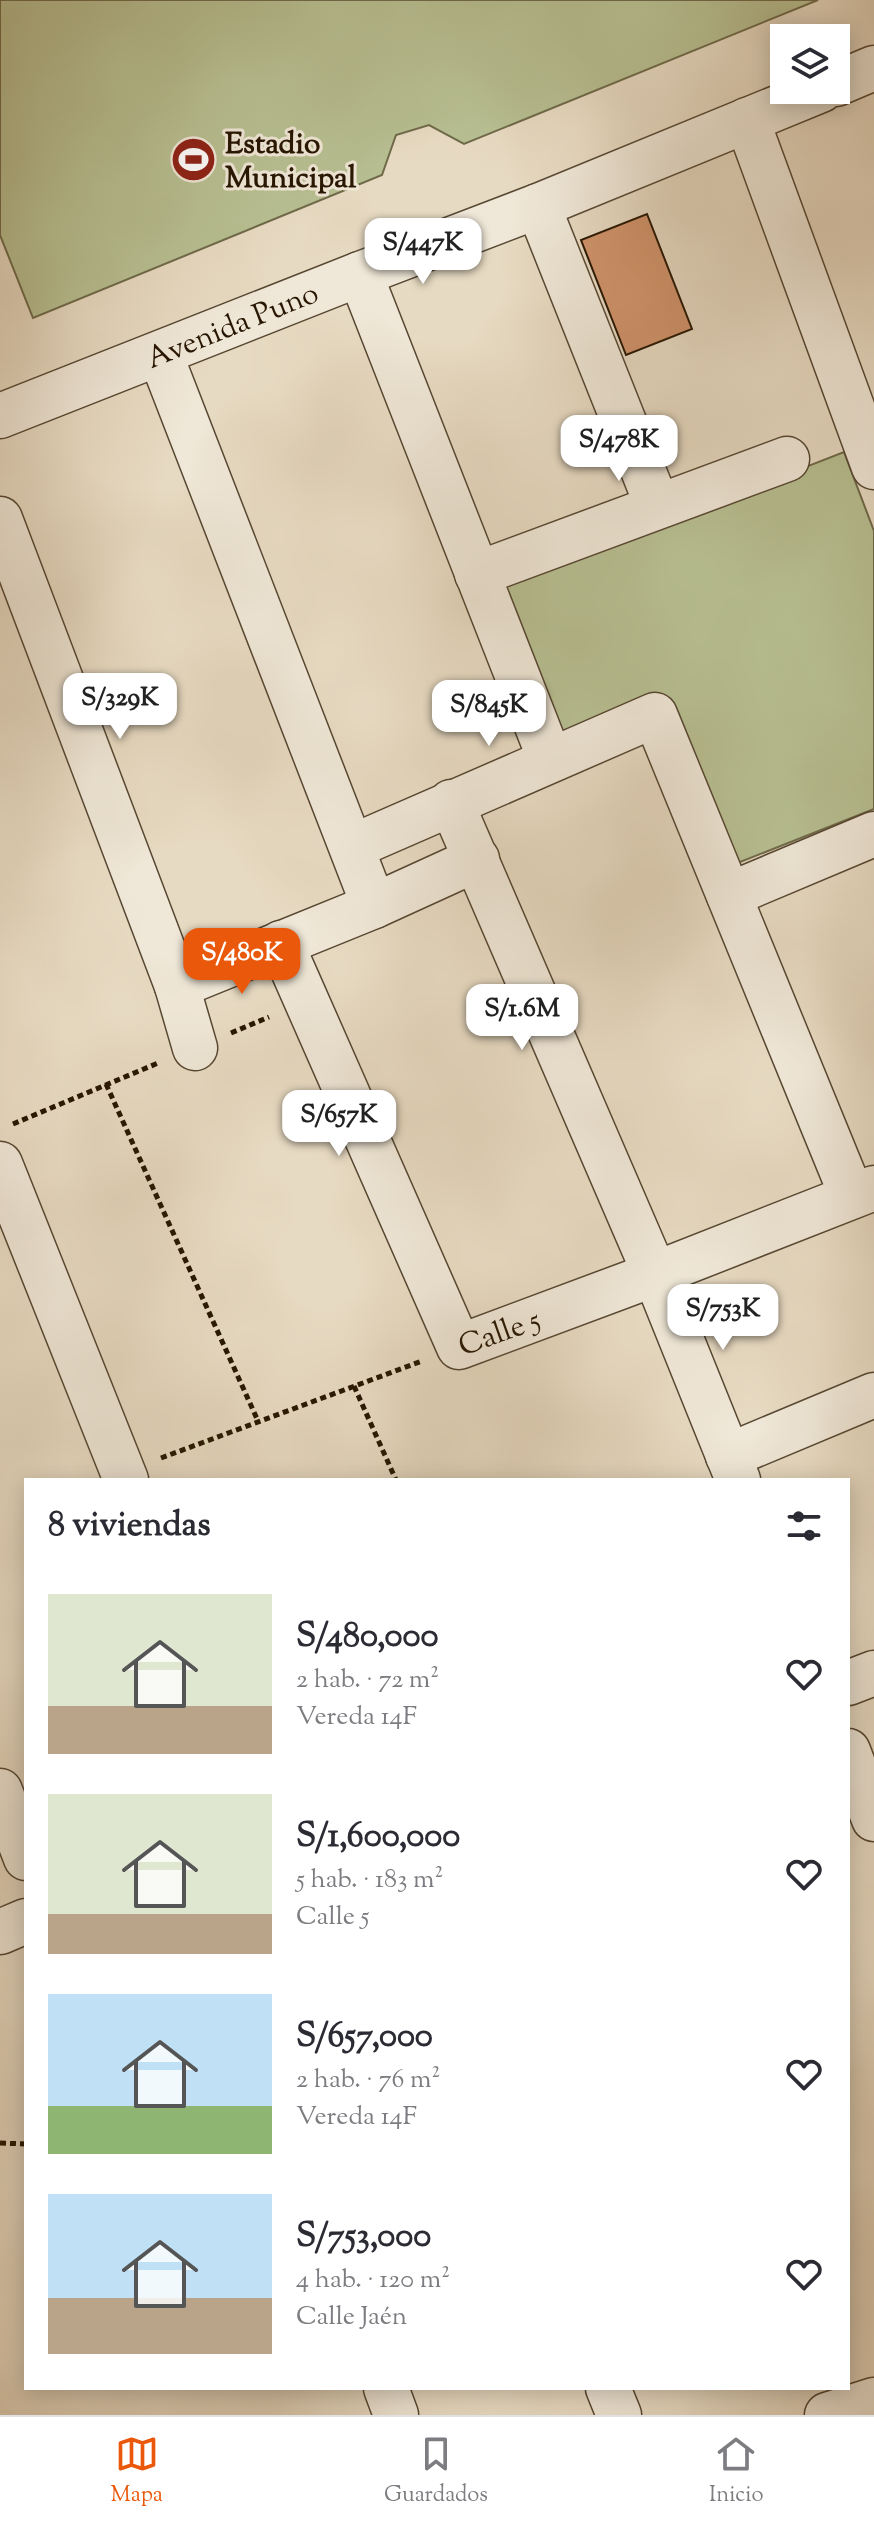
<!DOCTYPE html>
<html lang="es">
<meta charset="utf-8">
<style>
:root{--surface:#fff;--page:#f2f2f3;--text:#2b2b33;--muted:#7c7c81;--line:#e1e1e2;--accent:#ea580c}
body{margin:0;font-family:"Sorts Mill Goudy",serif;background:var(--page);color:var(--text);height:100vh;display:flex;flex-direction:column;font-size:30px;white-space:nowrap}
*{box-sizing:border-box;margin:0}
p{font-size:26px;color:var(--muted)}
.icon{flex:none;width:44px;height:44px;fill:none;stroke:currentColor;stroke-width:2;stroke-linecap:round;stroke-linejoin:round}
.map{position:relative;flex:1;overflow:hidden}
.drawer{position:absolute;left:24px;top:1478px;width:826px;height:912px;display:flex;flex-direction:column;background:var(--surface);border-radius:0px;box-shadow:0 4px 20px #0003}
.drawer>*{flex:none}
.buttons{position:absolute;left:770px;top:24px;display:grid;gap:16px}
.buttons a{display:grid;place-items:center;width:80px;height:80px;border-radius:0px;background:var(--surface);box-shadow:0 4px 20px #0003;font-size:40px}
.price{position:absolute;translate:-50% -68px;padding:0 18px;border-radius:16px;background:#fff;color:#222;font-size:26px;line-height:52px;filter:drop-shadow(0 2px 4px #0008)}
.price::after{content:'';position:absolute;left:50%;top:48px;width:24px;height:18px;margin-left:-12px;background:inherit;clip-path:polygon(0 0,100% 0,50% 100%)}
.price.active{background:var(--accent);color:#fff}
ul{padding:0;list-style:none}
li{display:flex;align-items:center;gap:24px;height:200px;padding:0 24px}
li span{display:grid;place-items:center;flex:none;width:224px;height:160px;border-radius:0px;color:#555}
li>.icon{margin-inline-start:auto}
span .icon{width:96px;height:96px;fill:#fffc;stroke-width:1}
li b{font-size:34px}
h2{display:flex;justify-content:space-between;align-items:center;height:96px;padding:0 24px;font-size:34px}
.dock{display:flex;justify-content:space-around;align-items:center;height:112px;border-top:2px solid var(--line);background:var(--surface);font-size:22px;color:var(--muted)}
.dock a{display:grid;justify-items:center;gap:4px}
.dock .active{color:var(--accent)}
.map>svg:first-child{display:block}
.green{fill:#b7bf92;stroke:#6f6a4a;stroke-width:2}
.building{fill:#cf926a;stroke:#271602;stroke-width:2}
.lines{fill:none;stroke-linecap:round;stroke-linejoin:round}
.minor-casing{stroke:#574732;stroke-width:47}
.path{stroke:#271602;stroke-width:5;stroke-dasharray:6 4;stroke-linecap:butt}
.minor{stroke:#efe7d7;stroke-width:44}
.labels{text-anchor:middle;stroke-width:6;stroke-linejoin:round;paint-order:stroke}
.poi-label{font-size:30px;font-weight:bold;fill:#271602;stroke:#efe7d7;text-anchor:start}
.street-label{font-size:30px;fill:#271602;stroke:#efe7d7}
</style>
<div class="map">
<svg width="874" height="2415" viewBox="0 0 874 2415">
<rect width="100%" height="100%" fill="#e7dac2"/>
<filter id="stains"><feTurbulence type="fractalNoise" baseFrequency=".0025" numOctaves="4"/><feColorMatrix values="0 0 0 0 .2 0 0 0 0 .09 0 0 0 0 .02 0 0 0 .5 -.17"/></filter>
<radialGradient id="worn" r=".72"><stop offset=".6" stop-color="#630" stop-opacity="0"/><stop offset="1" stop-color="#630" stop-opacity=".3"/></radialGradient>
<g class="green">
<polygon points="0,0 818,0 464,144 429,125 396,135 382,175 33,318 0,235"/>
<polygon points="844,452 874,531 874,809 735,864 665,707 556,743 496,588"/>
</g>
<polygon class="building" points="647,214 692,329 626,355 581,240"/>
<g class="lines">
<defs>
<g id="minor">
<polyline points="836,84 874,68"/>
<polyline points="747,120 874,467"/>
<polyline points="538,206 657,505"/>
<polyline points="360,274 550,759"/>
<polyline points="160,354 374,906"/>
<polyline points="0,416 360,274 538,206 821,90"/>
<polyline points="0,519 177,986 195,1048"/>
<polyline points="477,574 787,459"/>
<polyline points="451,802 655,1274 738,1480"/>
<polyline points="352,847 655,715 852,1196"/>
<polyline points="729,895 874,834"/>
<polyline points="281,943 459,1347 655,1274 874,1188"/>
<polyline points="177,986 374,906 477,859"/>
<polyline points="0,1164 126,1480"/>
<polyline points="728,1456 874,1395"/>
<polyline points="848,1683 874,1673"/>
<polyline points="848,1751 874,1819"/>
<polyline points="0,1791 26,1858"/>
<polyline points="0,1932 26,1921"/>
<polyline points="386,2388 396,2415"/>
<polyline points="608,2388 619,2415"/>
<polyline points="827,2415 874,2400"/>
</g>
</defs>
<use href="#minor" class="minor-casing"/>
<g class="path">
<polyline points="231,1033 269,1017"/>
<polyline points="106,1084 258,1421"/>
<polyline points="13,1124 158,1063"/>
<polyline points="354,1386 396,1480"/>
<polyline points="161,1458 422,1361"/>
<polyline points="0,2143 26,2144"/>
</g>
<use href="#minor" class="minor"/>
</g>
<defs>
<symbol id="stadium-disc" viewBox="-11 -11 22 22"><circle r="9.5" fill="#8f2418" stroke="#efe7d7"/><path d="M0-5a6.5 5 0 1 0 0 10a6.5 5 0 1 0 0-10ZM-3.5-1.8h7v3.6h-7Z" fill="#fff"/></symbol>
</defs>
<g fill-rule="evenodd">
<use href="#stadium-disc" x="168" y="134" width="51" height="51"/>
</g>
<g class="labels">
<g class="poi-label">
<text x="225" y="153">Estadio<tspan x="225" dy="34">Municipal</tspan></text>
</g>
<g class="street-label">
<text transform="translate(232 325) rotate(-22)" y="10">Avenida Puno</text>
<text transform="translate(499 1332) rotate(-20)" y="10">Calle 5</text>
</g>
</g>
<rect width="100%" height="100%" filter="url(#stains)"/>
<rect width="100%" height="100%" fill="url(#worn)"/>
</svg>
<div class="buttons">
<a><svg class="icon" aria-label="layers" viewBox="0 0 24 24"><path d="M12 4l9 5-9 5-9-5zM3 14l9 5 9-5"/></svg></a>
</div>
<b class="price" style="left:423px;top:286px">S/447K</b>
<b class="price" style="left:619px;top:483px">S/478K</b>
<b class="price" style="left:120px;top:741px">S/329K</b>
<b class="price" style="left:489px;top:748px">S/845K</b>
<b class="price active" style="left:242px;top:996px">S/480K</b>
<b class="price" style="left:522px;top:1052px">S/1.6M</b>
<b class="price" style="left:339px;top:1158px">S/657K</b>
<b class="price" style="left:723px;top:1352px">S/753K</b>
<section class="drawer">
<h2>8 viviendas<svg class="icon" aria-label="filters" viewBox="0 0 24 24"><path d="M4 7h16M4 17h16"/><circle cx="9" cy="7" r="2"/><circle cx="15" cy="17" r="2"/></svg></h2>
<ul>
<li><span style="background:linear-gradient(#dfe7d0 70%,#b9a48a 0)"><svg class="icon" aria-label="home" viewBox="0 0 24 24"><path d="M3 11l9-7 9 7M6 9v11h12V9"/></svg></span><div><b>S/480,000</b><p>2 hab. · 72 m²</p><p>Vereda 14F</p></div><svg class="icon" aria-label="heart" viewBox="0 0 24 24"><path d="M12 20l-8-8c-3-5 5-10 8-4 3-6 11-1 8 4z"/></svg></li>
<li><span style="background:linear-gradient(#dfe7d0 75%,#b9a48a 0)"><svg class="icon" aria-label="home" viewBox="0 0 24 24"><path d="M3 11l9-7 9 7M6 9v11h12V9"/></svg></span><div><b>S/1,600,000</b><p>5 hab. · 183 m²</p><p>Calle 5</p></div><svg class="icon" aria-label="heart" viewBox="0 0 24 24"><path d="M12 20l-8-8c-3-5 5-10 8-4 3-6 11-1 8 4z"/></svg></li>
<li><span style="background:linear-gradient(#bfe0f5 70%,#8fb573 0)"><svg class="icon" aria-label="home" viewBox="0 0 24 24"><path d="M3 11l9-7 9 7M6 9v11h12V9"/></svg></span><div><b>S/657,000</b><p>2 hab. · 76 m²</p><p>Vereda 14F</p></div><svg class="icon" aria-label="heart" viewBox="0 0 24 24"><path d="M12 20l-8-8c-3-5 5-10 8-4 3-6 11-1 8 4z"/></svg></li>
<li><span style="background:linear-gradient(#bfe0f5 65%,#b9a48a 0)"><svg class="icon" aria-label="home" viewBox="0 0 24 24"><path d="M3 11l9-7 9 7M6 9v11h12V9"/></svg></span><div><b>S/753,000</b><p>4 hab. · 120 m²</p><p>Calle Jaén</p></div><svg class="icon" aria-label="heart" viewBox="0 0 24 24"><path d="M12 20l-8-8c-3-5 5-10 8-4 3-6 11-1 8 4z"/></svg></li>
</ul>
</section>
</div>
<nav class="dock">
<a class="active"><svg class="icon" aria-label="map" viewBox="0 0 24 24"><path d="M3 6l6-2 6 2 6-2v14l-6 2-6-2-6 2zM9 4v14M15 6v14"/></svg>Mapa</a>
<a><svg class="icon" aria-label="saved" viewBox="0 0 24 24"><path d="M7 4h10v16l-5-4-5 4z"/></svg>Guardados</a>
<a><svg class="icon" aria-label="home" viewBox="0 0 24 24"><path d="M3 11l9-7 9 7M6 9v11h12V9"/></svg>Inicio</a>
</nav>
